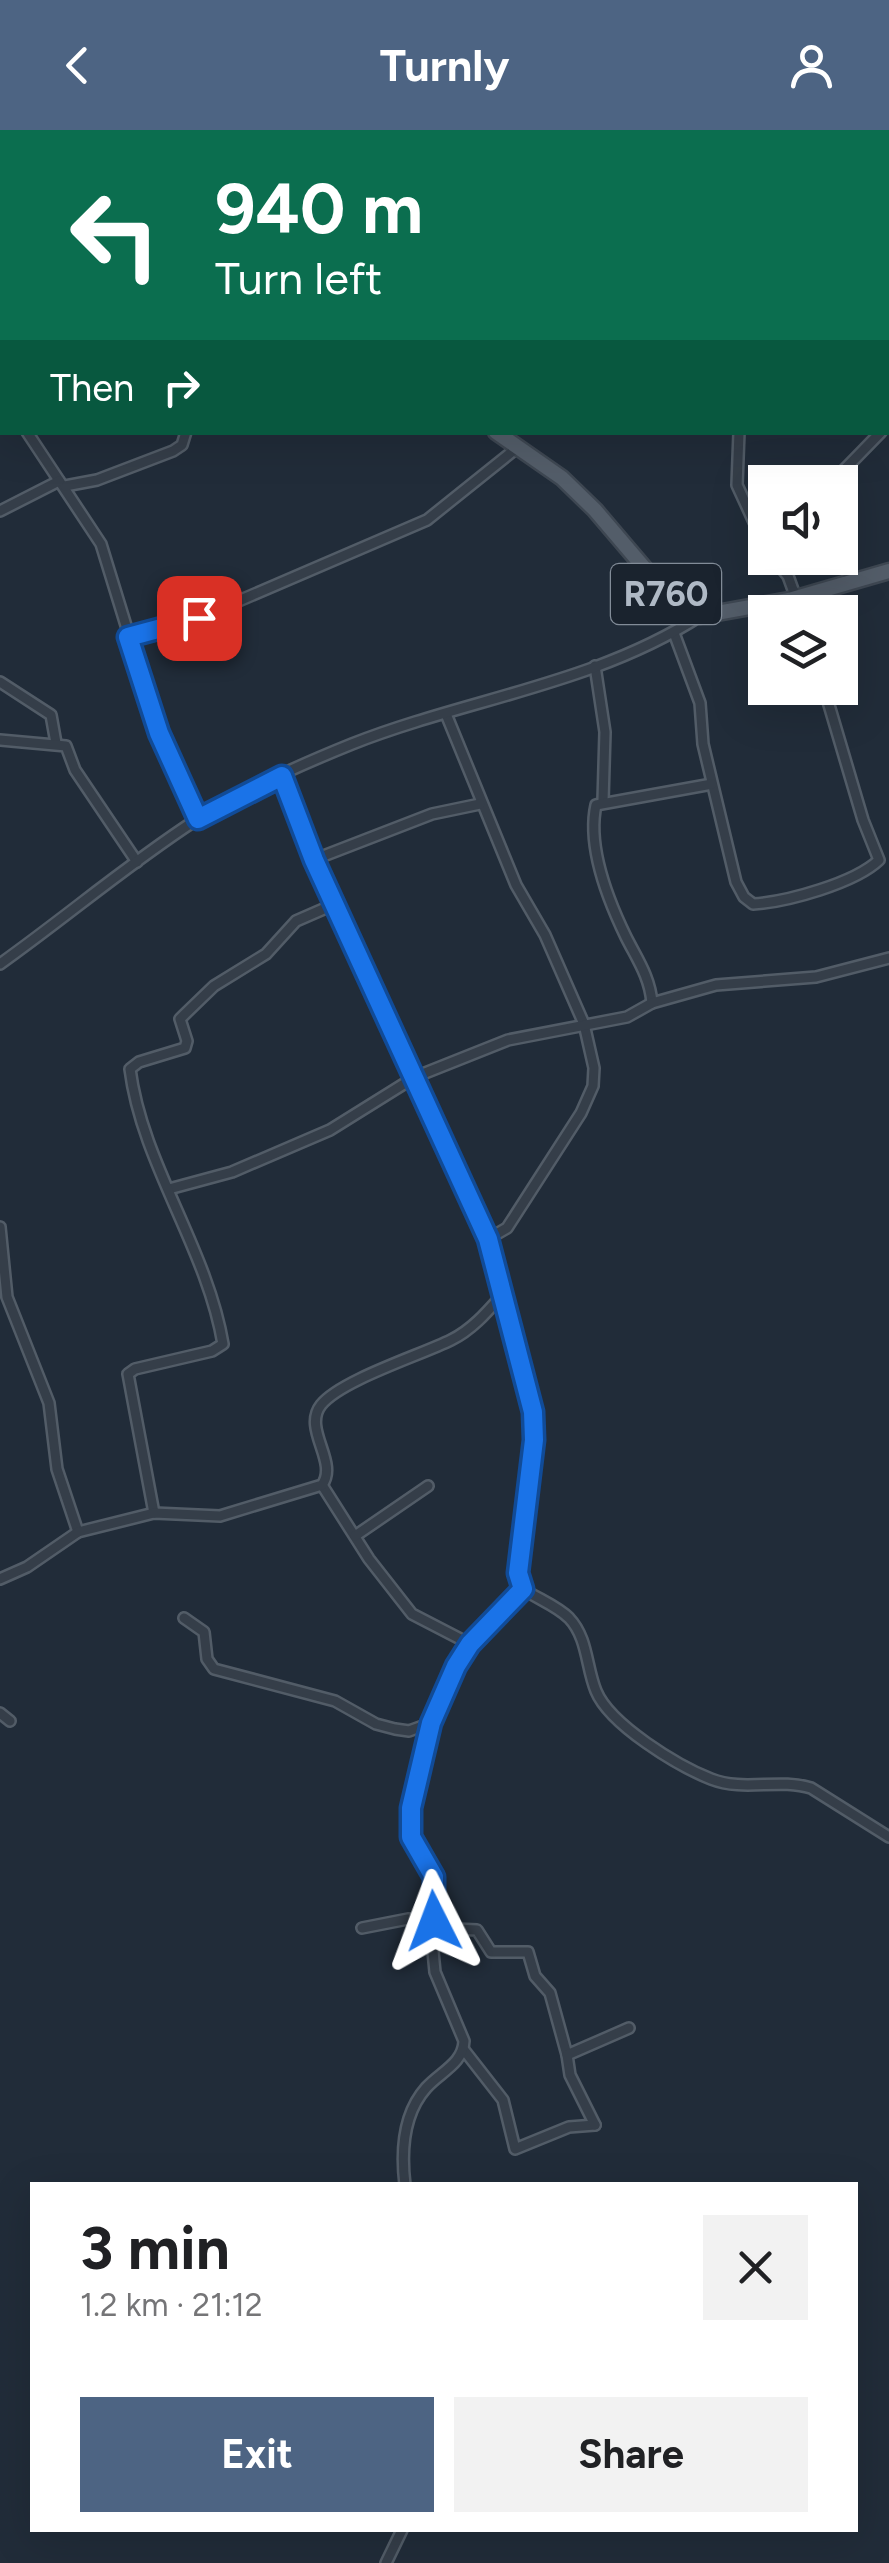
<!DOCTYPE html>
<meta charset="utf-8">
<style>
:root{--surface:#fff;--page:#f2f2f2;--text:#202124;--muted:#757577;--accent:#4d6483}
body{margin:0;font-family:Figtree,sans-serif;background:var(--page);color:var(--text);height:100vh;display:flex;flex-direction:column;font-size:38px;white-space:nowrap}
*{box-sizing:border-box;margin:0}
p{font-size:32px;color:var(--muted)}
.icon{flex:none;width:55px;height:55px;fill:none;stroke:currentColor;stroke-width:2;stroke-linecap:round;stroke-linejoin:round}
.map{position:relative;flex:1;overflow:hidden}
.details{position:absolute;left:30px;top:2052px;width:828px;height:350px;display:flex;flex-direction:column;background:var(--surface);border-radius:0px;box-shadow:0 10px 40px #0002}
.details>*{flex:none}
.top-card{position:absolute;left:0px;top:0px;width:890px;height:305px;box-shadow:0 10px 40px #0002;background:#0b6e4f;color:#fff;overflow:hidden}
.fabs{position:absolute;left:748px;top:335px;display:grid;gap:20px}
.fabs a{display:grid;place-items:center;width:110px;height:110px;border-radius:0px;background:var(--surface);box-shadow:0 10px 40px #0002;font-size:50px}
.pin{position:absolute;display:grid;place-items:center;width:85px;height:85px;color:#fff;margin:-42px;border-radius:20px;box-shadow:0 5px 15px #0006}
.me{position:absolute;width:110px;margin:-55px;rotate:357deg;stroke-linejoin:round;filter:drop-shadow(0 0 8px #0008)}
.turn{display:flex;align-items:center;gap:35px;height:210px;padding:0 50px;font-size:45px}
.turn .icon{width:130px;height:130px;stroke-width:2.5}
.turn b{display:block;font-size:70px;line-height:85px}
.then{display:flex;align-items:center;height:95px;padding:0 50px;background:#0003;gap:20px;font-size:38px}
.round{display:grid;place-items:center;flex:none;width:105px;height:105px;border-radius:0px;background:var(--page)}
.summary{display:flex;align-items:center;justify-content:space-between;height:170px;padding:0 50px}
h1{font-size:60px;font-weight:700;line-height:75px}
.button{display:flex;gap:20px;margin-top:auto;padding:20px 50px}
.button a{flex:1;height:115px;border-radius:0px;background:var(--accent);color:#fff;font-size:40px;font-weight:700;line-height:115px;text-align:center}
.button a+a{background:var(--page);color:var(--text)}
header{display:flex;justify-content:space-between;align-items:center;height:130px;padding:0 50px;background:var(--accent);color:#fff;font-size:45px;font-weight:700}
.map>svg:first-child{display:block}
</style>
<header><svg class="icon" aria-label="back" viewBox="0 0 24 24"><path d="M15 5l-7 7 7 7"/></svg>Turnly<svg class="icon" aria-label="person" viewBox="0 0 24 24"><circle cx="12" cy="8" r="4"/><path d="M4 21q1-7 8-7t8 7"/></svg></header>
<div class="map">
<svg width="889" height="2433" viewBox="0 0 889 2433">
<rect width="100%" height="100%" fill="#212c39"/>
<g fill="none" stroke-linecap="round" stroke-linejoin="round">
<g stroke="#525c67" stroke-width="14">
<g id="minor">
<path d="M437 0 440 2"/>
<path d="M658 0 659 2"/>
<path d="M50 2 52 0"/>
<path d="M756 2 757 0"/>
<path d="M0 246 2 252"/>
<path d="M888 297 889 295"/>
<path d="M27 302 101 414 159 603 198 689"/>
<path d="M739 302 737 355 765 416"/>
<path d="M839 352 844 340 881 302"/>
<path d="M65 356 97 350 173 321 182 315 186 302"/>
<path d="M840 374 849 453"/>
<path d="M0 381 59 351"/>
<path d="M773 428 788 446 796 468"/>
<path d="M674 503 700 573 703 614 736 752 744 767 753 774C787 772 855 753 879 730L863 690 824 558"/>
<path d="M128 507 199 488 427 390 518 317"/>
<path d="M595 536 605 602 603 671"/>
<path d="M0 552 51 585 56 613"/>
<path d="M446 584 516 755 545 805 584 894 594 938 593 956 581 983 507 1098 488 1109"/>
<path d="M0 610 66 616 75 640 137 732"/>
<path d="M282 646 313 730 488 1109 533 1282 534 1310 518 1443 523 1459C538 1469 557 1476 569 1488 588 1508 586 1537 596 1561 610 1595 678 1636 711 1649 744 1662 778 1648 811 1658L889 1707"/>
<path d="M313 730 432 684 480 674"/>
<path d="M0 834C66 787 128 734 196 690 243 660 300 635 352 614 466 569 595 554 700 486"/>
<path d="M652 873C650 847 637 829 626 807 608 770 587 716 596 675L712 654"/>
<path d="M169 1059 232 1042 330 1000 415 947 508 910 627 887 652 873 716 855 816 847 889 828"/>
<path d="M0 1097 7 1167 49 1273 57 1339 78 1402"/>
<path d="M322 1355 369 1429 412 1484 470 1514"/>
<path d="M154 1383 128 1244 135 1239 212 1221 223 1214C207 1118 142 1034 130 939L139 932 185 918 187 911 180 889 184 885 214 856 266 824 296 791 335 774"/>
<path d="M355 1406 428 1356"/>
<path d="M0 1449 27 1437 78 1402 154 1383 220 1386 322 1355C339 1332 302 1299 321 1275 341 1250 421 1225 451 1210 472 1200 488 1181 503 1164"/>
<path d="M184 1488 204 1502 207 1529 214 1539 335 1571 376 1594 395 1599 409 1601 431 1593"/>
<path d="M0 1583 10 1591"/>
<path d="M362 1798 408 1789 434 1791"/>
<path d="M433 1798 477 1800 491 1822H528L535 1846 550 1863 567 1925"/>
<path d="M464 1920 503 1970 515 2019 569 1997 595 1995"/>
<path d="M595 1995 570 1945 567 1925 629 1898"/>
<path d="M405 2055C401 2022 403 1984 426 1958 440 1942 463 1934 464 1911L435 1842 432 1811 435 1747 411 1707V1678L431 1593 455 1535 470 1514 523 1459"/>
<path d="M386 2433 402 2400"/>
</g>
</g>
<g stroke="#3e4752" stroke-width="19">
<g id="primary">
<path d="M33 0 37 2"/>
<path d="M496 302 562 348 595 380 674 473 700 486 789 470 889 441"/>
</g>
</g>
<use href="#minor" stroke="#353e49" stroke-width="9"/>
<use href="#primary" stroke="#535d69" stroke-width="14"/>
</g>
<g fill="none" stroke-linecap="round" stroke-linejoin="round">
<g stroke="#114b97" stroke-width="25">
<path id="route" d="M199 488 128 507 159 603 198 689 282 646 314 730 488 1109 533 1282 534 1310 518 1443 523 1459 470 1514 456 1536 431 1593 411 1678V1707L434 1747V1791"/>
</g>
<use href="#route" stroke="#1a73e8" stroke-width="18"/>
</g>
<g text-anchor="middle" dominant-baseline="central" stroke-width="10" stroke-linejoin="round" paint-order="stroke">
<rect fill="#1a232e" stroke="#828c98" stroke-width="2.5" x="611" y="434" width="110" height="60" rx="8"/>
<g font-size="35" font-weight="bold" fill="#afb9c5">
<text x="666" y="464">R760</text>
</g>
</g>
</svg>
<div class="fabs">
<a><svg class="icon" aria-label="sound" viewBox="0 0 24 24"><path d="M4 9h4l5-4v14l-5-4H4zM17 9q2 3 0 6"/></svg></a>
<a><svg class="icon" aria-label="layers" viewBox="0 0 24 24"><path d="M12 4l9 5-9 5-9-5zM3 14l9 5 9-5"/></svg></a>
</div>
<div class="pin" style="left:199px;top:488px;background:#d93025"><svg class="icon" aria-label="arrive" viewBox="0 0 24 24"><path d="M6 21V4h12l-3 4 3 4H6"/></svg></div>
<svg class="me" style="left:434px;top:1791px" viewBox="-20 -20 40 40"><path d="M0-17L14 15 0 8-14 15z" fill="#1a73e8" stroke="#fff" stroke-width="4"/></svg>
<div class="top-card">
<div class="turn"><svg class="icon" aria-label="left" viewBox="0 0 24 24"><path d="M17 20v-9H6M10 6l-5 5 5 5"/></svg><div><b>940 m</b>Turn left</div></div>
<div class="then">Then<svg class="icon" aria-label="right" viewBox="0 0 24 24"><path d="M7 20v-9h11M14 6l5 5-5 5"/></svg></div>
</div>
<section class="details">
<div class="summary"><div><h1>3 min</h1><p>1.2 km · 21:12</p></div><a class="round"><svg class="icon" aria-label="close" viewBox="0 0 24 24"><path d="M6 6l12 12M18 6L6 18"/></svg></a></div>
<div class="button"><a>Exit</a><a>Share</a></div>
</section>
</div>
